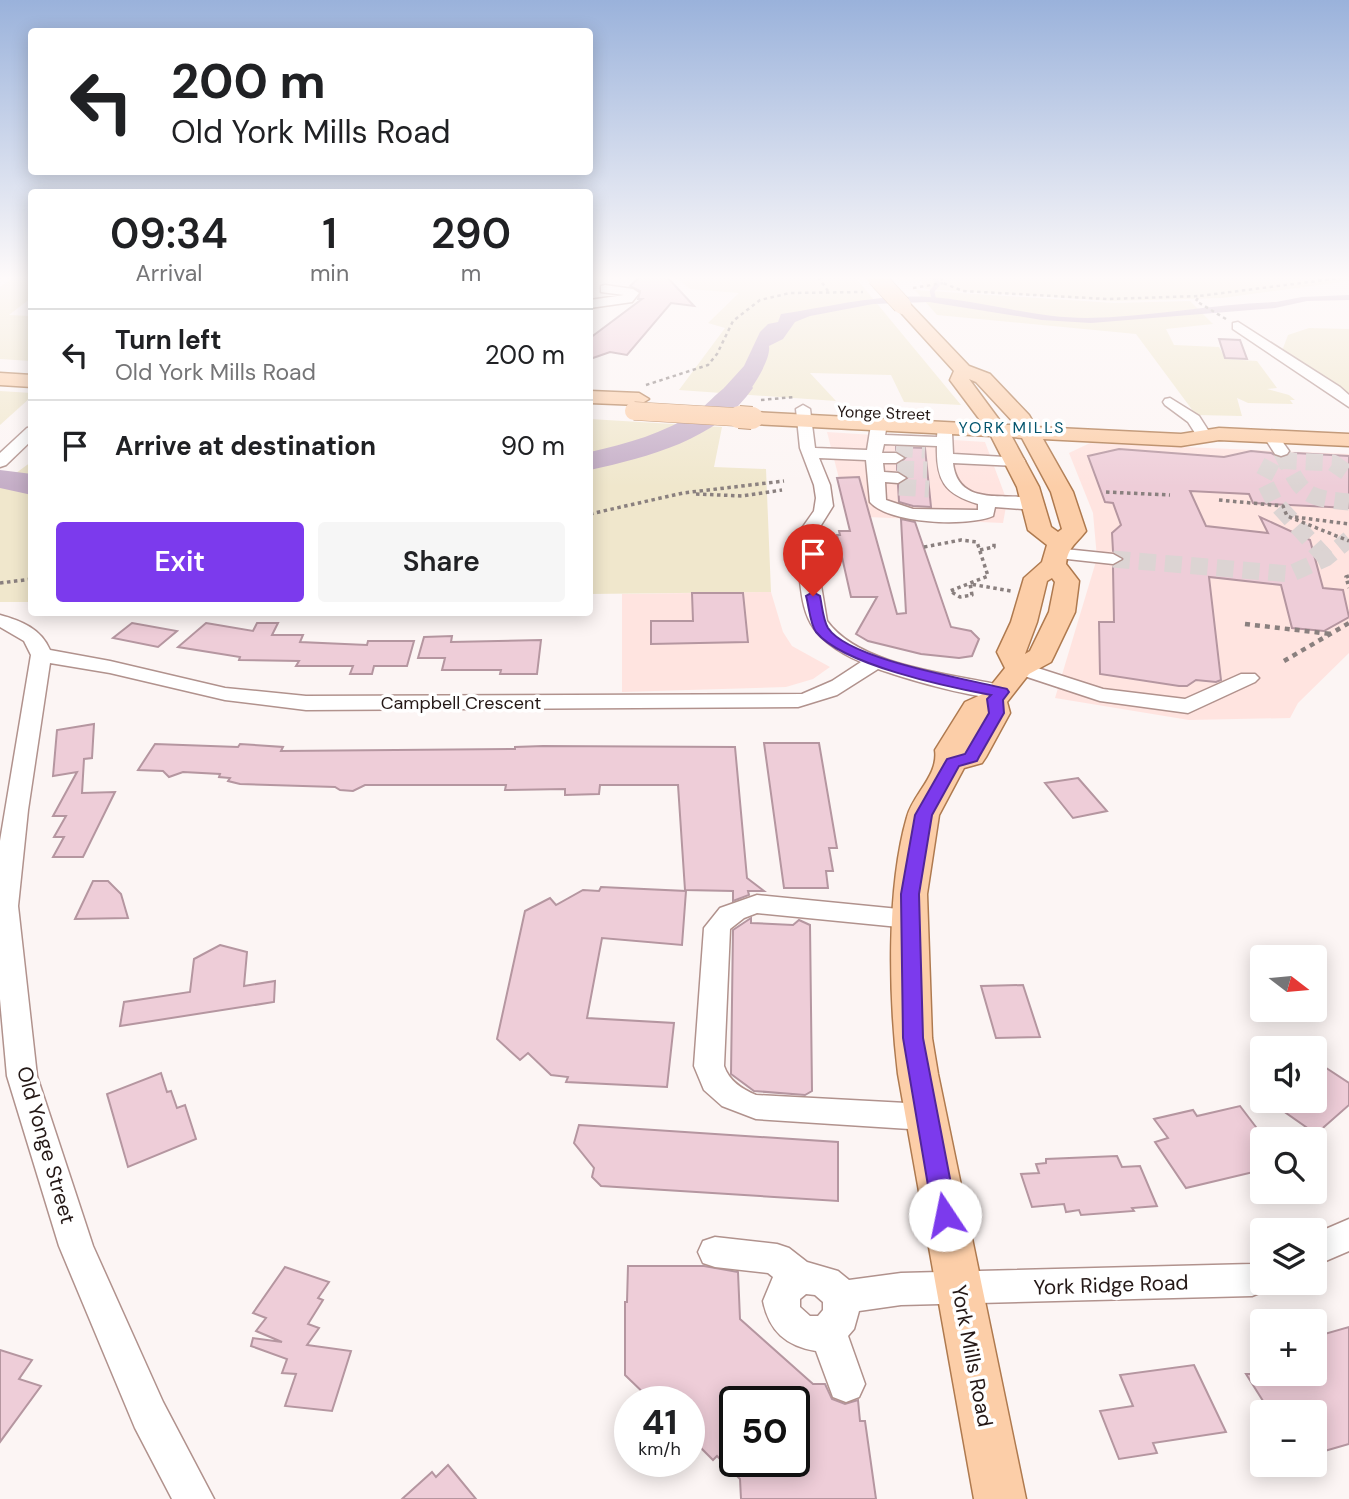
<!DOCTYPE html>
<meta charset="utf-8">
<style>
:root{--surface:#fff;--page:#f6f6f6;--text:#202124;--muted:#757577;--line:#e0e0e0;--accent:#7c3aed}
body{margin:0;font-family:"DM Sans",sans-serif;background:var(--page);color:var(--text);height:100vh;display:flex;flex-direction:column;font-size:26px;white-space:nowrap}
*{box-sizing:border-box;margin:0}
p{font-size:23px;color:var(--muted)}
.icon{flex:none;width:38px;height:38px;fill:none;stroke:currentColor;stroke-width:2;stroke-linecap:round;stroke-linejoin:round}
.map{position:relative;flex:1;overflow:hidden}
.drawer{position:absolute;left:28px;top:189px;width:565px;height:427px;display:flex;flex-direction:column;background:var(--surface);border-radius:7px;box-shadow:0 4px 18px #0003}
.drawer>*{flex:none}
.hud{position:absolute;left:28px;top:28px;width:565px;height:147px;border-radius:7px;box-shadow:0 4px 18px #0003;background:#fff;color:var(--text);overflow:hidden}
.needle{width:46px;rotate:106deg}
.fabs{position:absolute;left:1250px;top:945px;display:grid;gap:14px}
.fabs a{display:grid;place-items:center;width:77px;height:77px;border-radius:7px;background:var(--surface);box-shadow:0 4px 18px #0003;font-size:35px}
.speed{position:absolute;left:614px;top:1386px;display:flex;gap:14px;font-size:35px;font-weight:700;text-align:center}
.speed>*{display:grid;place-content:center;width:91px;height:91px;border-radius:50%;background:var(--surface);box-shadow:0 4px 18px #0003;line-height:1}
.speed small{font-size:18px;font-weight:400}
.speed .limit{border:4px solid #111;border-radius:10px;background:#fff;color:#111}
.pin{position:absolute;display:grid;place-items:center;width:60px;height:60px;color:#fff;margin:-72px -30px;border-radius:50% 50% 50% 0;rotate:-45deg;box-shadow:0 0 7px #0007}
.pin .icon{rotate:45deg}
.me{position:absolute;width:77px;margin:-38px;rotate:349deg;stroke-linejoin:round;filter:drop-shadow(0 0 5px #0008)}
.turn{display:flex;align-items:center;gap:24px;height:147px;padding:0 28px;font-size:32px}
.turn .icon{width:91px;height:91px;stroke-width:2.5}
.turn b{display:block;font-size:49px;line-height:60px}
.eta{display:flex;justify-content:space-evenly;align-items:center;height:119px;text-align:center}
.eta b{font-size:42px;font-weight:600;line-height:49px}
.button{display:flex;gap:14px;margin-top:auto;padding:14px 28px}
.button a{flex:1;height:80px;border-radius:7px;background:var(--accent);color:#fff;font-size:28px;font-weight:600;line-height:80px;text-align:center}
.button a+a{background:var(--page);color:var(--text)}
ul{padding:0;list-style:none}
li{display:flex;align-items:center;gap:21px;height:91px;padding:0 28px;border-top:2px solid var(--line)}
li div{flex:1}
li b{display:block;font-size:26px}
li em{font-style:normal}
.map>svg:first-child{display:block}
</style>
<div class="map">
<svg width="1349" height="1499" viewBox="0 0 1349 1499">
<rect width="100%" height="100%" fill="#fcf5f4"/>
<g fill="#ffe4e0">
<path d="M827 432 985 442 1007 501 1003 523 846 516 842 490Z"/>
<path d="M1090 443 1349 454V653L1298 703 1290 718 1189 720 1055 698 1097 558 1093 513 1069 453Z"/>
<path d="M771 592 783 632 792 646 830 667 813 679 786 687 622 692V594Z"/>
</g>
<g fill="#f0e7cc">
<path d="M14 277H31V298L9 315 31 316V361L0 359V287Z"/>
<path d="M675 277H855L961 405 904 402 891 375 810 373 836 401 679 390 725 328 708 323 739 293 690 289Z"/>
<path d="M918 277H1349V281L1222 298 1112 301 926 289Z"/>
<path d="M915 290 1114 303 1190 301 1213 324 1166 329 1174 345 1219 347 1226 359 1257 361 1277 388 1267 389 1289 395 1295 400H1290L1293 404 1248 403 1237 398 1242 416 1196 415 1136 334 937 315Z"/>
<path d="M1309 328 1349 329V393L1282 351 1288 335Z"/>
<path d="M0 391 32 393 31 397 0 425Z"/>
<path d="M590 419 722 427 714 467 766 469 771 592 590 594Z"/>
<path d="M31 462V602H0V485Z"/>
</g>
<path fill="#c5aec7" d="M1349 295V300L1307 301 1275 308 1091 323 1042 320 929 302 873 304 810 316 795 322 783 339 769 346C772 362 741 407 727 415 718 420 705 421 695 424L703 413 720 399 724 388 744 366 760 332 768 324 778 322 781 314C829 307 878 294 928 297 981 300 1033 318 1086 318 1150 317 1213 304 1276 302L1302 297Z"/>
<g fill="none" stroke-linecap="round" stroke-linejoin="round">
<path stroke="#c5aec7" stroke-width="4.5" d="M934 277 938 284 932 291 934 300"/>
<g fill="#c5aec7" fill-rule="evenodd">
<path d="M740 380 749 382 753 388C717 440 648 457 590 470V452C627 444 664 433 697 412 711 402 723 384 740 380Z"/>
<path d="M0 470 32 474V495L0 488Z"/>
</g>
</g>
<g fill="#eecdd8" stroke="#b596a0" stroke-width="2" fill-rule="evenodd">
<path d="M640 277H667L694 306 671 303 627 355 610 352 590 359V338L642 299H638L640 291 630 286Z"/>
<path d="M1219 339 1240 340 1247 359 1225 358Z"/>
<path d="M896 447 925 448 931 507 913 506 899 502 898 485 908 477 897 470V465L906 457 896 450Z"/>
<path d="M1119 449 1224 457 1251 451 1271 453 1280 458 1295 453 1349 456V508L1253 503 1249 494 1190 491 1206 526 1268 533 1260 517 1310 540 1323 588 1343 590 1349 617 1324 631 1292 628 1281 585 1209 577 1221 680 1216 682 1196 680 1187 686H1179L1100 674 1099 622H1114L1113 567 1124 558 1113 551 1112 533 1121 525 1113 503 1105 502 1088 456Z"/>
<path d="M859 477 897 614 906 613 901 519 915 522 951 627 971 631 979 639 972 656 959 658 921 654 868 641 856 634 877 597H851L837 535H840L839 531H850L837 478Z"/>
<path d="M692 593H743L748 642 651 644V621H693Z"/>
<path d="M132 623 177 631 158 647 113 638Z"/>
<path d="M206 623 253 631 257 623H278L272 635H303L300 642 367 645 368 641H414L407 666H374L372 674H350L353 666H296L299 661 239 660 240 657 178 647Z"/>
<path d="M452 636 451 642 541 640 537 674H500L501 670H442L445 658H418L424 637Z"/>
<path d="M94 724 92 758 84 759 82 793 115 792 83 857H53L64 837H54L66 816H53L77 772 53 776 57 730Z"/>
<path d="M764 743H819L837 848H829L833 871H826L828 888H784Z"/>
<path d="M155 744 238 747 240 744 283 747 281 751 515 749V747L543 746 735 747 747 878 764 891H748L749 895 733 901V891L685 890 678 785H600L599 794 565 795V789L505 790 506 785H365L353 791 340 790 335 787 240 784 228 781 230 778 219 777 220 774 183 772 169 777 163 771 138 770Z"/>
<path d="M1078 778 1107 811 1073 818 1045 783Z"/>
<path d="M93 881H108L121 894 128 918 75 919Z"/>
<path d="M601 887 686 891 682 945 602 938 587 1018 674 1023 667 1087 566 1082 568 1077 551 1075 528 1053 520 1060 497 1039 525 911 550 898 556 905 583 890 599 891Z"/>
<path d="M751 918V923L793 925 799 920 810 925 812 1091 805 1095 754 1091 731 1074 733 930Z"/>
<path d="M220 945 247 952 244 986 275 981 274 1002 120 1026 124 1002 190 992 194 959Z"/>
<path d="M1023 985 1040 1037 996 1038 981 986Z"/>
<path d="M1314 1060 1349 1083V1105L1316 1134 1269 1101H1314Z"/>
<path d="M161 1073 167 1092 171 1091 177 1108 185 1105 196 1139 128 1167 107 1094Z"/>
<path d="M1240 1106 1262 1135V1170L1186 1188 1155 1142 1168 1138 1154 1119 1193 1110 1197 1116Z"/>
<path d="M579 1125 838 1142V1201L601 1186 592 1177 594 1168 574 1143Z"/>
<path d="M1117 1156 1122 1167 1140 1166 1157 1206 1132 1208 1134 1211 1081 1215 1079 1210 1066 1212 1064 1204 1032 1207 1021 1174 1039 1173 1036 1164 1046 1163V1159Z"/>
<path d="M628 1266H704L738 1272 740 1319 813 1384H825L832 1399 845 1404 858 1400 860 1421H865L876 1499H741L740 1479 717 1456 713 1460 690 1437V1402H653L625 1375V1302H627ZM735 1402H794V1461H735Z"/>
<path d="M285 1267 329 1282 318 1298 323 1300 308 1324 319 1328 307 1345 351 1351 332 1411 285 1406 296 1374 282 1373 287 1359 251 1346 253 1338 282 1342 256 1331 266 1318 253 1313Z"/>
<path d="M1349 1327V1444L1321 1452 1314 1441V1412H1270L1246 1374H1314V1337Z"/>
<path d="M0 1350 32 1360 19 1379 41 1386 0 1442Z"/>
<path d="M1194 1365 1226 1432 1153 1443 1157 1453 1119 1459 1100 1411 1133 1406 1120 1375Z"/>
<path d="M448 1465 476 1499H402L432 1472 436 1477Z"/>
</g>
<g fill="none" stroke-linecap="round" stroke-linejoin="round">
<g stroke="#dcd4d3" stroke-width="17" stroke-dasharray="17 9" stroke-linecap="butt">
<path d="M896 448 925 450"/>
<path d="M1281 451C1302 492 1301 498 1349 502"/>
<path d="M897 469 927 470"/>
<path d="M899 487 929 489"/>
<path d="M1326 558 1274 501 1263 479 1273 460 1333 463 1349 474"/>
<path d="M1113 559 1290 574 1326 558 1349 539"/>
</g>
<g stroke="#b1928d" stroke-width="3">
<g id="minor">
<path d="M605 285 633 289 639 293 632 302 590 308V300L624 295 601 292V286Z"/>
<path d="M1238 322 1340 387 1349 395V407L1233 329V323Z"/>
<path d="M1170 398 1199 416 1208 430 1205 433H1195L1188 422 1165 405 1163 402 1165 399Z"/>
<path d="M803 405 810 409 815 448 867 450 871 425 879 420 887 425 885 435 937 437 938 425H948L952 433 953 454 1023 458 1025 461 1017 466 953 463C959 516 1025 484 1044 505L1035 510 995 507 993 516C968 527 889 524 870 502L866 460 819 458 830 485 833 506 813 538 827 621C861 668 956 674 1009 687L1012 692 1009 697C985 703 904 678 878 669L837 695 798 707 306 710 225 700 110 673 50 663 28 810 18 906 37 1076 93 1246 163 1402 214 1499H172L135 1428 59 1246 7 1076 0 999V841L31 655 24 641 0 627V615C22 621 41 629 50 650L110 661 225 688 306 696 802 694 832 681 861 662C793 632 805 603 795 538L814 511 816 498 814 485 800 448 796 409ZM884 444 937 446C936 480 944 494 978 504V510L913 509 886 500 885 482 898 483 906 478 898 473 884 472 883 463H896L904 458 896 453H882Z"/>
<path d="M32 427V440L6 465 0 467V453L27 428Z"/>
<path d="M1272 432 1277 434 1289 451 1287 454 1281 456 1275 454 1264 437Z"/>
<path d="M1055 548 1113 554 1122 559 1113 564 1049 557 1046 553Z"/>
<path d="M1019 662 1103 689 1185 699 1241 674H1255L1259 678 1255 682 1188 713 1100 701 1012 672 1009 668 1012 664Z"/>
<path d="M757 895 909 910 918 912 922 919 918 926 909 928 757 913 744 918 730 929 724 1066C729 1081 742 1089 756 1095L925 1104 936 1108 941 1117 936 1126 925 1130 756 1119 722 1106 704 1090 694 1066 704 928 720 908Z"/>
<path d="M1349 1219V1251L1314 1266V1234Z"/>
<path d="M715 1237 777 1244 789 1248 807 1262 838 1271 849 1280 901 1273 1252 1264 1262 1260V1283H1276L1274 1287 1252 1296 901 1305 859 1311 854 1329 848 1336 865 1384 859 1397 846 1402 833 1397 816 1351C786 1346 769 1331 763 1301L773 1277 768 1273 715 1267 703 1263 698 1252 703 1241ZM806 1294 815 1295 823 1302V1310L818 1316H810L800 1307V1299Z"/>
</g>
</g>
<g stroke="#af7a4f" stroke-width="3">
<g id="major">
<path d="M902 300 908 302 969 366 990 374 1029 415 1036 427 1181 434 1219 428 1349 434V446L1219 440 1181 446 1043 439 1073 492 1086 531C1076 544 1068 547 1066 564L1079 581 1075 612 1054 656 1051 662 1029 674 1007 702 1010 713 986 757 982 763 964 768 939 815 927 894 932 1038 938 1074 1026 1499H974L898 1074C889 999 886 890 907 817 913 794 939 775 935 750L965 702 985 693 1005 668 997 652 1011 622 1024 578 1042 562 1047 545 1028 530 1017 487 991 436 752 424 742 418 752 412 983 424 950 380 954 371 894 305ZM969 379 976 382 1016 425H1003ZM1012 437 1022 438 1051 492 1062 529 1058 532 1051 527 1039 487ZM1052 578 1055 582 1049 612 1030 651 1025 654 1037 622 1047 581Z"/>
<path d="M0 373 32 375V387L0 385Z"/>
<path d="M590 391 639 393 649 399 639 405 590 403Z"/>
</g>
</g>
<g stroke="#8a807f" stroke-width="2.5" stroke-dasharray="3.5 3.5" stroke-linecap="butt">
<path d="M818 277 828 291"/>
<path d="M941 277 943 283 963 291 1107 299 1199 296"/>
<path d="M913 288 943 283"/>
<path d="M1226 319 1196 301 1199 296 1348 277"/>
<path d="M646 385 708 365 717 354 733 321 760 300 790 293 863 292"/>
<path d="M761 400 794 397"/>
</g>
<g stroke="#8a807f" stroke-width="3.5" stroke-dasharray="3.5 3.5" stroke-linecap="butt">
<path d="M1106 492 1170 495"/>
<path d="M696 494 742 496 782 490"/>
<path d="M1219 500 1283 506 1287 516 1349 541"/>
<path d="M590 514 683 493 784 481"/>
<path d="M1295 517 1349 524"/>
<path d="M924 547 961 540 977 542 988 576 950 591 960 597 972 595 970 584 1011 591"/>
<path d="M980 550 994 547V542"/>
<path d="M1349 576 1346 577 1349 588"/>
<path d="M0 583 32 579"/>
</g>
<g stroke="#8a807f" stroke-width="4.5" stroke-dasharray="5 5" stroke-linecap="butt">
<path d="M1245 624 1331 634"/>
<path d="M1284 661 1349 623"/>
</g>
<use href="#minor" fill="#fff" fill-rule="evenodd"/>
<use href="#major" fill="#fccea8" fill-rule="evenodd"/>
<g stroke="#af7a4f" stroke-width="19" stroke-linecap="butt">
<g id="major-bridge-far1">
<path d="M876 277 902 305"/>
<path d="M634 411 752 418"/>
</g>
</g>
<g stroke="#af7a4f" stroke-width="24" stroke-linecap="butt">
<path id="major-bridge" d="M739 417 752 418"/>
</g>
<use href="#major-bridge-far1" stroke="#fccea8" stroke-width="18"/>
<use href="#major-bridge" stroke="#fccea8" stroke-width="22"/>
</g>
<linearGradient id="sky" x2="0" y2="1"><stop stop-color="#9ab2db"/><stop offset="0.57" stop-color="#fefafa"/><stop offset="1" stop-color="#fefafa" stop-opacity="0"/></linearGradient>
<rect width="1349" height="487" fill="url(#sky)"/>
<path fill="#7c3aed" stroke="#51269a" stroke-width="2" d="M813 592 820 596C822 605 823 620 828 628 849 660 968 679 1007 689L1009 692 1003 700 1004 713 979 757 977 761 959 766 932 815 919 894 923 1038 957 1215 953 1222 945 1225 937 1222 933 1215 903 1038 901 894 915 815 947 759 965 754 989 713 987 699 991 695C948 687 843 665 816 632 810 624 809 606 806 596Z"/>
<g text-anchor="middle" dominant-baseline="central" stroke-width="7" stroke-linejoin="round" paint-order="stroke">
<g font-size="16" fill="#241816" stroke="#fff">
<text transform="translate(884 413) rotate(2)">Yonge Street</text>
</g>
<g font-size="16" letter-spacing="2" fill="#03556e" stroke="#fff">
<text x="1012" y="427">YORK MILLS</text>
</g>
<g font-size="18" fill="#241816" stroke="#fff">
<text x="461" y="703">Campbell Crescent</text>
</g>
<g font-size="21" fill="#241816" stroke="#fff">
<text transform="translate(46 1145) rotate(74)">Old Yonge Street</text>
<text transform="translate(1111 1285) rotate(-2)">York Ridge Road</text>
<text transform="translate(972 1356) rotate(79)">York Mills Road</text>
</g>
</g>
</svg>
<div class="fabs">
<a><svg class="needle" viewBox="-14 -14 28 28"><path d="M0-13l5 13h-10z" fill="#e53935"/><path d="M0 13l5-13h-10z" fill="#757577"/></svg></a>
<a><svg class="icon" aria-label="sound" viewBox="0 0 24 24"><path d="M4 9h4l5-4v14l-5-4H4zM17 9q2 3 0 6"/></svg></a>
<a><svg class="icon" aria-label="search" viewBox="0 0 24 24"><circle cx="10" cy="10" r="6"/><path d="M15 15l6 6"/></svg></a>
<a><svg class="icon" aria-label="layers" viewBox="0 0 24 24"><path d="M12 4l9 5-9 5-9-5zM3 14l9 5 9-5"/></svg></a>
<a>+</a>
<a>−</a>
</div>
<div class="speed"><div>41<small>km/h</small></div><div class="limit">50</div></div>
<div class="pin" style="left:813px;top:596px;background:#d93025"><svg class="icon" aria-label="arrive" viewBox="0 0 24 24"><path d="M6 21V4h12l-3 4 3 4H6"/></svg></div>
<svg class="me" style="left:945px;top:1215px" viewBox="-20 -20 40 40"><circle r="19" fill="#fff"/><path d="M0-13L10 11 0 6-10 11z" fill="#7c3aed"/></svg>
<div class="hud">
<div class="turn"><svg class="icon" aria-label="left" viewBox="0 0 24 24"><path d="M17 20v-9H6M10 6l-5 5 5 5"/></svg><div><b>200 m</b>Old York Mills Road</div></div>
</div>
<section class="drawer">
<div class="eta">
<div><b>09:34</b><p>Arrival</p></div>
<div><b>1</b><p>min</p></div>
<div><b>290</b><p>m</p></div>
</div>
<ul>
<li><svg class="icon" aria-label="left" viewBox="0 0 24 24"><path d="M17 20v-9H6M10 6l-5 5 5 5"/></svg><div><b>Turn left</b><p>Old York Mills Road</p></div><em>200 m</em></li>
<li><svg class="icon" aria-label="arrive" viewBox="0 0 24 24"><path d="M6 21V4h12l-3 4 3 4H6"/></svg><div><b>Arrive at destination</b></div><em>90 m</em></li>
</ul>
<div class="button"><a>Exit</a><a>Share</a></div>
</section>
</div>
